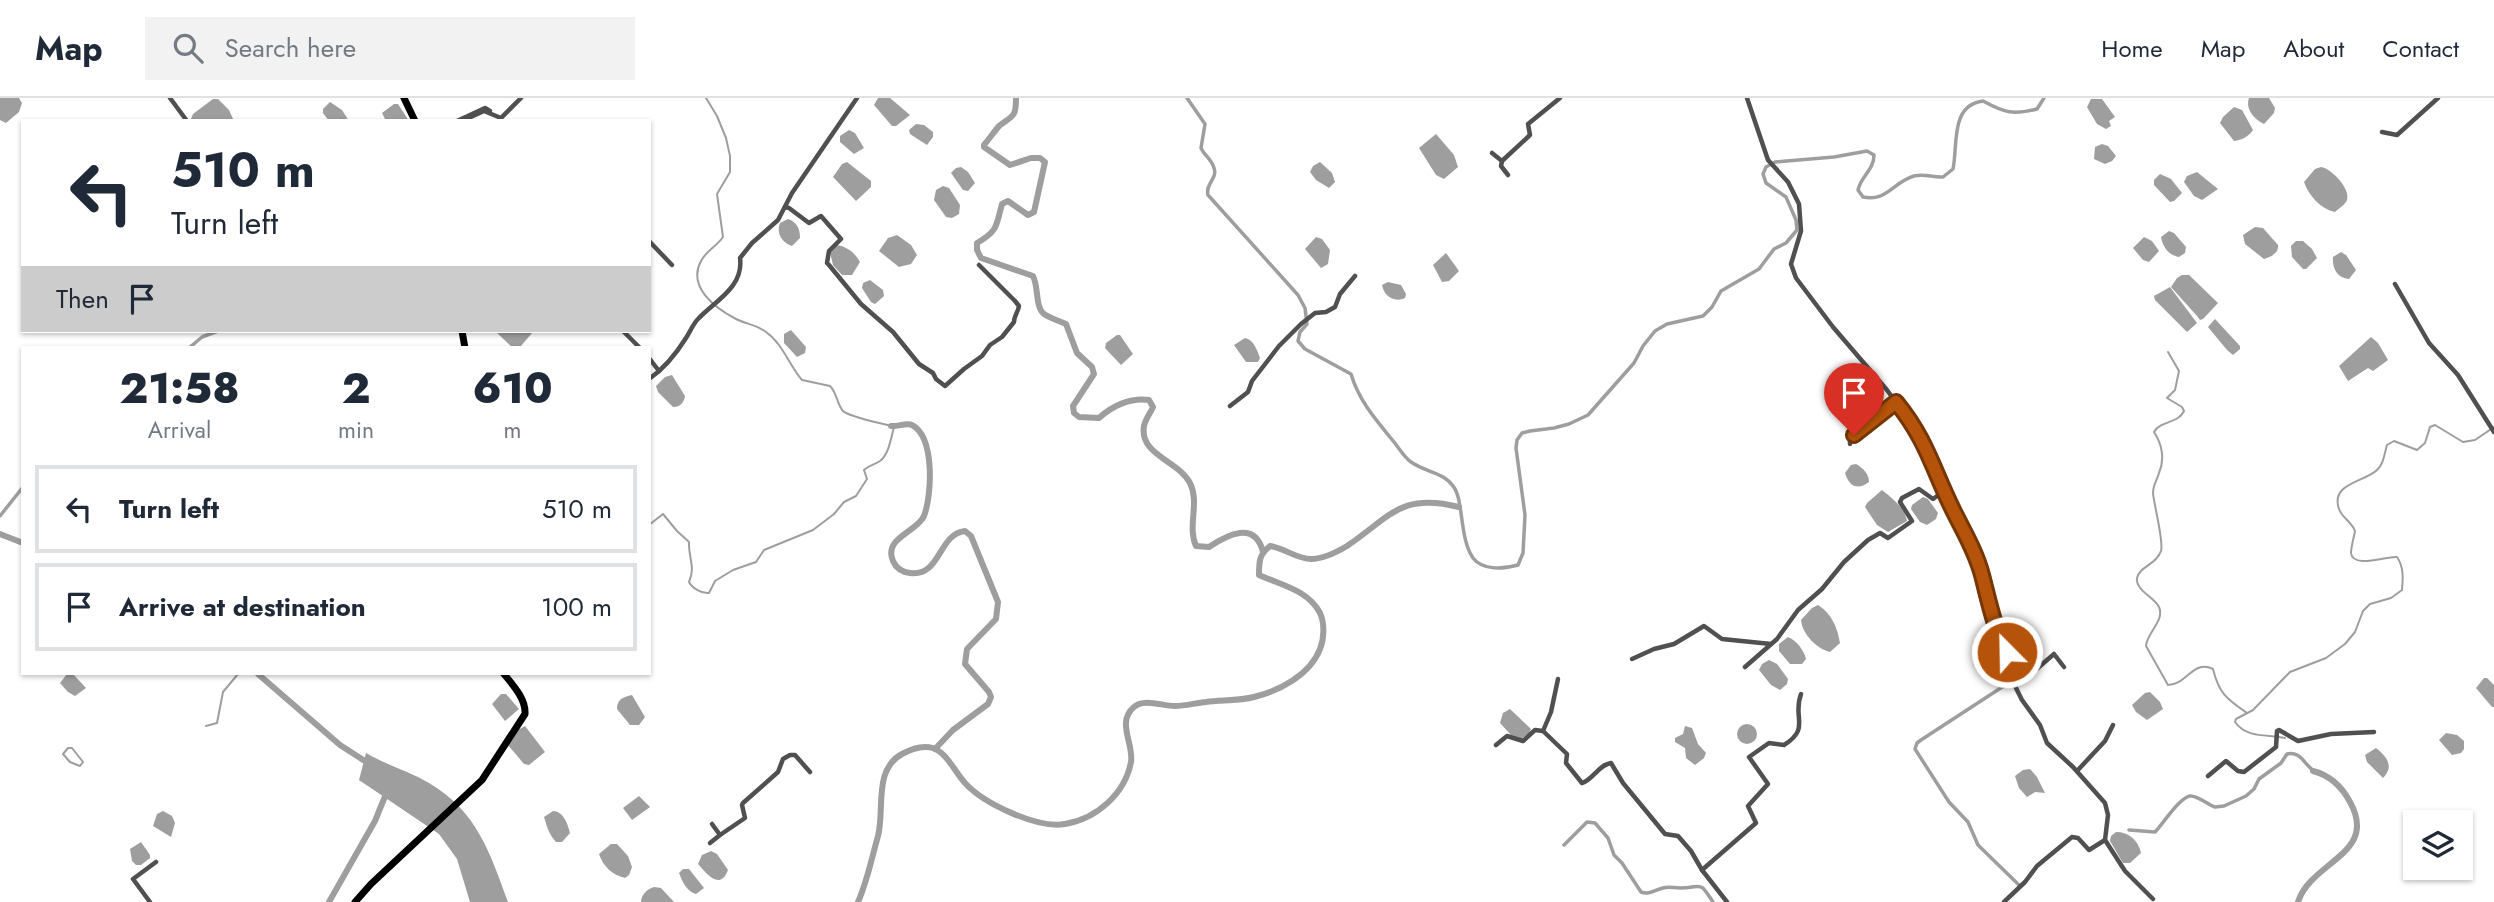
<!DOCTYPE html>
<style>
:root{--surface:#fff;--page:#f2f2f3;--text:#1f2937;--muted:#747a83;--line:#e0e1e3}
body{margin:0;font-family:Jost,sans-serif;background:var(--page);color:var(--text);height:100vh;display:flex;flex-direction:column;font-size:26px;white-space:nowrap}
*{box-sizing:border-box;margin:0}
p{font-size:23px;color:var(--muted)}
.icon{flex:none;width:38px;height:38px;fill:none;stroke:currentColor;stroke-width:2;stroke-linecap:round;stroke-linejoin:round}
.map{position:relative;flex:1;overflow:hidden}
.drawer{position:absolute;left:21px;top:248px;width:630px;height:329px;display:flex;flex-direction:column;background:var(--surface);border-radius:0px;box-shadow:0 2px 5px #0004}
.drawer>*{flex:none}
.banner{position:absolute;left:21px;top:21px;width:630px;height:214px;border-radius:0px;box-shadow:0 2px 5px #0004;background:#fff;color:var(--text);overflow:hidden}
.tools{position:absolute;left:2403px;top:712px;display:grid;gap:14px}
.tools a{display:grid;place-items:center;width:70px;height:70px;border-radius:0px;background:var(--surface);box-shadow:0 2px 5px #0004;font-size:35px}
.pin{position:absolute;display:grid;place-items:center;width:60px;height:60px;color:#fff;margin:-72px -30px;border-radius:50% 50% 50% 0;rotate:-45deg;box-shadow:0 0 7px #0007}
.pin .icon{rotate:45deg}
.me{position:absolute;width:77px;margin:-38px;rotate:337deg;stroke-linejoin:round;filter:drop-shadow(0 0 5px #0008)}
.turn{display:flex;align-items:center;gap:24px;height:147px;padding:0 35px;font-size:32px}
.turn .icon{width:91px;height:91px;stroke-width:2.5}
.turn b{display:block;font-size:49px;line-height:60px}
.then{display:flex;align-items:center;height:66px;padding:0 35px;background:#0003;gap:14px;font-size:26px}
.eta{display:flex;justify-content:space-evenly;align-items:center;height:119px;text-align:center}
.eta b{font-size:42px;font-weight:800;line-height:49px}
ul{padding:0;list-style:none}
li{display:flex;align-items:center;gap:21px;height:88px;margin:0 14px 10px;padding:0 21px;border:4px solid var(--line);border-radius:0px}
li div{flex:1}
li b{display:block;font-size:26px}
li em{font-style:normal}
header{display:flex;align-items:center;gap:42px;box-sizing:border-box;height:98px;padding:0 35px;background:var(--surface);border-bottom:2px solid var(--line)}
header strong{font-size:33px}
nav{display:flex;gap:38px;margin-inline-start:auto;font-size:24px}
.search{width:490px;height:63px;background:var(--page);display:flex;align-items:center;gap:18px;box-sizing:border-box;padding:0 24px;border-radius:0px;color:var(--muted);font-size:26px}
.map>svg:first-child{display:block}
</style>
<header>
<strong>Map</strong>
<div class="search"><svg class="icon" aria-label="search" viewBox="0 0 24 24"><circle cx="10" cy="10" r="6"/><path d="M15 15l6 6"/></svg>Search here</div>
<nav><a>Home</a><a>Map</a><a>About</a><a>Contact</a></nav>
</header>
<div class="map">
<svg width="2494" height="804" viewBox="0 0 2494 804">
<rect width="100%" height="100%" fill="#fff"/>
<g fill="#9e9e9e">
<path d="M0 0H19L22 5 19 14 6 25 0 22Z"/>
<path d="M878 0H890L910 17 896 28H892L874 7Z"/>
<path d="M2249 0H2269L2275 10 2274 15 2264 26C2254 21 2245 11 2249 0Z"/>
<path d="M213 1H218L229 12 234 23H190L193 16Z"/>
<path d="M2091 1H2102L2115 19 2109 23 2111 28 2106 31 2097 26 2087 9Z"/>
<path d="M330 4 342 12 349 23H329L323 15V11Z"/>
<path d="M394 6H398L409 23H386L382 15Z"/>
<path d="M2234 9 2242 12 2253 32C2248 39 2242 42 2234 43L2220 25 2223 19Z"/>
<path d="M916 26 924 27 933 34V39L927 47 910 36 909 32Z"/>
<path d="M849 32 855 35 864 50 854 56 840 44V38Z"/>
<path d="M1436 36 1454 57 1458 69 1444 81 1436 77 1419 50Z"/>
<path d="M2102 46 2108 48 2116 58 2112 63 2105 66 2094 61 2095 49Z"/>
<path d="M847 64 871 83V89L856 103 833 79 842 66Z"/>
<path d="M1320 64 1332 75 1335 84 1329 90 1316 82 1310 74 1313 68Z"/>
<path d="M961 69 968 74 975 85 968 93 963 92 951 75 956 70Z"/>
<path d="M2321 69C2331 70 2351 91 2347 102 2345 107 2338 111 2335 114 2321 111 2309 98 2304 84L2315 71Z"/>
<path d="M2197 74 2218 91 2202 102 2194 98 2184 84 2187 78Z"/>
<path d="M2160 76 2171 81 2182 95 2174 103 2170 104 2154 87V82Z"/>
<path d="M943 88 949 90 960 107 959 116 952 120 946 119 934 102 936 92Z"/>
<path d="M788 121C797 124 800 131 800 140L792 148C782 145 776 135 780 125Z"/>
<path d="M2255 129 2263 130 2278 147C2279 155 2271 159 2264 161L2245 146 2243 137Z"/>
<path d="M2169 133 2174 135 2186 149 2185 155 2179 159C2168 157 2163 149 2161 139Z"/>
<path d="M897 137 911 147 917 157 911 166 899 169 879 153 888 140Z"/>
<path d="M1316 139 1322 141 1330 152 1328 166 1321 170 1305 151Z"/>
<path d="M2144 139 2152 143 2159 153 2149 164 2143 162 2133 150Z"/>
<path d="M2296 143H2303L2312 151 2317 160 2306 171H2303L2292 159 2291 148Z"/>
<path d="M837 147C848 149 855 155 860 164L852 177H842L833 167 830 154Z"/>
<path d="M2341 154 2346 157 2356 172 2349 181C2337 180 2332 170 2333 159Z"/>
<path d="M1446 155 1459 173 1449 183 1442 184 1433 167Z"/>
<path d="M2182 177H2189L2218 205 2203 221 2200 222 2197 218 2171 189 2177 180Z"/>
<path d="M870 182 883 192 884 198 875 206 871 204 862 190 863 185Z"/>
<path d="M1388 184 1401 187 1406 196 1405 200C1394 205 1384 198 1382 187Z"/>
<path d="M2170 189 2197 225 2187 234 2155 202 2154 198Z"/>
<path d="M2215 221 2240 248V251L2233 257 2227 252 2208 229Z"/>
<path d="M791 232 806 249 805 255 797 259 784 245V236Z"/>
<path d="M495 233H533V234L520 249 513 250Z"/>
<path d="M1117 237H1120L1133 256 1121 267 1105 250 1106 245Z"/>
<path d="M2371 239 2378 245 2388 262 2373 273 2368 270 2348 283 2339 268Z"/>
<path d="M1245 240C1254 242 1257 252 1260 260L1258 264H1246L1234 247Z"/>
<path d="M672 277 685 298C684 304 681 309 673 309L658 294 656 288 665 279Z"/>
<path d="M1856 366C1863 370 1869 376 1869 384 1857 393 1849 388 1845 375L1851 367Z"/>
<path d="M1882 392C1892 400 1905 410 1907 423L1888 434 1877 427 1865 409 1867 405Z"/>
<path d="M1923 399 1928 401 1938 415 1936 421 1927 427 1920 424 1911 411 1912 407Z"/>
<path d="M1818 507C1832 516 1837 529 1840 545L1830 554C1817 551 1802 536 1801 522L1812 510Z"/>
<path d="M1788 539C1796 542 1804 552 1806 561L1802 566H1790L1779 553V546Z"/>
<path d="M1769 562 1777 566 1788 581 1787 586 1780 592 1771 587 1759 572 1762 566Z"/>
<path d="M67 576H73L86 590 75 598 68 594 60 585Z"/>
<path d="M2484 580H2487L2494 587V609H2492L2476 590Z"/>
<path d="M2150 594 2160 604 2163 611 2147 622 2136 614 2132 607 2145 595Z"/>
<path d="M501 596H506L519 611 505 623 492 606Z"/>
<path d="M632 597 645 619 639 627H630L617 611C617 601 623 599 632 597Z"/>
<path d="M1510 611 1531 631 1529 635 1521 641 1511 637 1500 625 1503 615Z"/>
<circle cx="1747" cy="636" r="10"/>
<path d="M525 628 545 654 529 667 524 666 508 647 518 632Z"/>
<path d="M1685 628 1692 630 1698 646 1706 655 1704 660 1695 667 1686 660 1685 650 1675 644V640L1683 636Z"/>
<path d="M2446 635 2457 637 2464 643V651L2461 655 2452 657 2439 642Z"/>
<path d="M2376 650C2386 658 2395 668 2383 680L2367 664 2365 657Z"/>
<path d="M366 655C386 667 409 673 429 685 477 713 490 755 508 804H470L457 761 439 736 359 682Z"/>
<path d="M2030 671 2037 679 2045 695 2035 694 2027 699 2019 690 2015 678 2023 672Z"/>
<path d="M639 698 650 709 632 722 623 710Z"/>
<path d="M163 713 172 718 175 725 171 739 153 728 157 716Z"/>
<path d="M553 713C563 713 568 726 570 735L562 744H556C549 736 547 729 544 719Z"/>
<path d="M2116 734C2129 734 2138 742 2141 755L2130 765H2123L2110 743 2111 738Z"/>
<path d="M141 744 150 757V760L141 767H136L132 763 130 751Z"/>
<path d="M611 746H617L628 758 632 769 629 777 625 780C612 777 603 768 599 756Z"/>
<path d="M711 753 717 756 728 772C720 793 707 776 698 766L702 757Z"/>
<path d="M683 771H689L704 790 696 796C687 794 682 783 679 775Z"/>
<path d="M654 789 661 790 674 804H641C641 797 647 791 654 789Z"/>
</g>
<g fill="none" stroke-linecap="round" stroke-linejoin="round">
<g stroke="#9e9e9e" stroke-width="2">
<path d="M706 0 717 18 726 40 730 58V74L717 96 723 139C717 148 706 153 701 163 687 189 715 210 736 221 746 226 757 227 766 234 783 246 789 267 802 282L830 288C837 295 837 306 843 313 849 319 881 325 891 328"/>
<path d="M2168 254 2179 273 2175 292 2167 300 2182 309 2184 313C2178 326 2161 322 2154 334 2162 346 2165 361 2159 375 2157 382 2153 387 2153 395 2154 407 2164 444 2161 453 2156 467 2140 468 2137 480 2135 492 2154 499 2159 509 2165 523 2147 534 2146 548L2168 587C2187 587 2193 561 2213 571 2219 596 2227 601 2247 615"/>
<path d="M649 427 663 416 677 433 689 444C688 459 696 469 689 484 692 490 702 496 709 495L715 483 733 472 756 464 764 452 813 432 834 416 844 404 856 398 867 381 864 372C869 367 874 367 880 363 889 356 891 340 894 329"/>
<path d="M206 628 217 625 223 594 238 576"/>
<path d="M2285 640C2268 636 2247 641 2235 624L2236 621 2253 612 2290 574 2326 560 2345 546 2355 534 2363 513 2370 506 2391 500 2402 492C2403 481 2404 469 2397 459 2386 458 2353 471 2351 455 2351 449 2354 439 2355 433 2352 424 2342 420 2339 411 2330 385 2365 384 2377 372 2384 365 2384 357 2387 347L2394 343 2417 352 2425 345 2430 329 2435 327 2463 344 2475 342 2494 329"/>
<path d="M68 650H72L83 664 80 668 70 664 63 656Z"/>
</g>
<g stroke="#9e9e9e" stroke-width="3.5">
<path d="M1187 0 1205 26 1201 50C1204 57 1212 62 1214 70 1218 80 1205 86 1208 97L1298 197 1305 210 1307 226 1300 234 1298 243 1305 251 1351 276C1359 303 1376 322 1394 344 1399 350 1404 359 1411 364 1425 374 1443 374 1453 388 1464 401 1459 440 1473 460 1483 473 1504 471 1518 467L1523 455 1525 417 1516 350 1517 342 1522 335 1530 333 1554 330 1569 326 1588 317 1634 265 1643 248 1655 233 1667 226 1703 218 1712 209 1721 193 1759 171 1774 151 1786 145 1797 132 1796 122 1786 99 1766 85 1763 76 1766 69 1775 64 1834 59 1867 53 1874 57C1874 72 1861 78 1858 92L1863 99C1887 104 1893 84 1914 78 1925 75 1933 80 1943 79L1953 71C1958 47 1950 7 1983 3 2005 15 2013 17 2037 11L2044 0"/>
<path d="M189 250 202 239 218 233"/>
<path d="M0 418 23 389"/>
<path d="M2013 582 1921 642 1917 645 1915 651 1949 704 1968 724 1978 747 2020 788"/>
<path d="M2129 732 2155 734C2163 726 2179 700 2190 698 2197 697 2208 707 2215 709L2224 708 2246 698 2254 691 2259 681 2281 665 2287 656C2301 652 2305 669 2317 675"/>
<path d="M1564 747 1587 724 1595 725 1608 740 1614 757 1622 765 1641 794C1650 797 1654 792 1663 790 1669 788 1674 790 1680 790 1703 790 1698 781 1713 804"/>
</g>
<g stroke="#9e9e9e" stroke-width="6">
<path d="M1016 0C1016 20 1013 17 999 28 994 34 989 41 984 47V49L1010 67 1031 60H1040L1045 64 1034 114 1028 117 1008 103 1002 106C996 128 998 133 977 145V152L981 160 1033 178C1039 190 1035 209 1044 216 1050 220 1059 223 1066 226L1077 255 1092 269 1094 276 1073 308 1074 315 1079 319 1099 320C1112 308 1131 299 1149 302L1153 309C1151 314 1145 322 1144 328 1139 357 1179 363 1190 385 1200 405 1187 428 1196 448L1209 449C1227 437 1255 422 1263 454"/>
<path d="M891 328C898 329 906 324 912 327 935 339 932 397 924 418 917 434 883 440 893 463 896 470 902 474 910 475 941 479 938 436 965 433L971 438 998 504 996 521 967 551 965 566 989 594 991 599 988 606 953 632 935 651"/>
<path d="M0 436 23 445"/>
<path d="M258 576 340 647 368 665"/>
<path d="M329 804 375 723 388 691"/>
<path d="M858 804C867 784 872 759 878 738 885 711 873 672 902 656 911 651 923 647 933 650 947 655 955 674 965 685 983 705 1037 731 1065 726 1096 721 1125 696 1131 664 1134 646 1116 624 1134 609 1144 600 1162 608 1175 608 1186 608 1195 605 1206 604 1221 602 1239 603 1254 599 1279 593 1310 577 1320 551 1324 541 1325 526 1320 515 1308 492 1281 487 1259 477 1259 463 1259 457 1270 448 1284 450 1297 461 1311 461 1323 461 1337 454 1347 448 1390 419 1401 394 1459 409"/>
<path d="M2298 804C2311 763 2379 756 2350 704 2342 689 2329 677 2313 673"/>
</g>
<g stroke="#505050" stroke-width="4.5">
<path d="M170 0 187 23"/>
<path d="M1747 0 1768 62 1788 84 1799 106 1801 133 1791 166 1796 180 1833 229 1887 292 1923 342 1954 415 1970 444 1982 476 1994 527 2009 561 2016 590 2022 602 2040 627 2047 645 2073 669 2105 705 2108 717 2105 742 2125 773 2153 801"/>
<path d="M457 23 485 10 490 13"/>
<path d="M462 23 484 13 501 20 521 0"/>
<path d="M2382 34 2397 37 2438 0"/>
<path d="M1492 55 1502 63"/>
<path d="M1508 77 1501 68 1502 63 1530 37 1528 26 1560 0"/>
<path d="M785 109 789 110 809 125 821 118 841 141 829 153 827 165 829 167 861 206 893 234 919 266 933 275 936 281 945 288 964 271 982 258 990 247 1002 239 1014 224C1014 218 1018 214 1019 208L1015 203 979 167"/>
<path d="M649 143 672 167"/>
<path d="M2395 186 2429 245 2458 277 2494 334"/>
<path d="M623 233 640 250"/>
<path d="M649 260 659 273"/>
<path d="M649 281C665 270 676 256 686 240 690 234 693 226 698 221 715 203 744 189 740 160L752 145 778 122 792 95 857 0"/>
<path d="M1230 308 1248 294 1252 283 1279 248 1301 226 1315 215 1326 214 1335 209 1340 196 1355 178"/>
<path d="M1850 346V341L1854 336 1896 304"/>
<path d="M1632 561 1654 551 1674 546 1704 528 1722 541 1771 546"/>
<path d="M1745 569 1777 541 1798 512 1822 491 1844 464 1868 442 1880 435 1888 440 1912 423 1900 404 1902 400 1919 391 1933 401 1944 393"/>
<path d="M2015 585 2025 581 2054 556 2064 569"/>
<path d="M1543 633 1551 614 1558 581"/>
<path d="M1496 647 1507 638 1523 643 1535 632 1543 633 1567 656 1566 665 1582 685C1593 682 1598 667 1611 665L1623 685 1665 736 1678 738 1691 753 1702 772 1727 804"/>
<path d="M2077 673 2105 643 2113 627"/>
<path d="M2208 678 2226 663 2238 673 2244 674 2276 649 2277 633 2279 632 2298 643 2331 636 2374 634"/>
<path d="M720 737 745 720 742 707 743 705 778 674 783 661 790 657H795L810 674"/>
<path d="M710 745 720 737 712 726"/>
<path d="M1702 772 1756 725 1748 708 1768 686 1749 659 1769 645 1784 647C1811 630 1792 620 1801 596"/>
<path d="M150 804 133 781 156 764"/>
<path d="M2004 804 2025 784 2037 768 2072 739 2078 740 2089 752 2105 742"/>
</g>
<g stroke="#000" stroke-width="7">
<path d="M404 0 415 23"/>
<path d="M462 233 465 250"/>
<path d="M355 804 371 786 482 682 525 616C526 601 513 587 504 576"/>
</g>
</g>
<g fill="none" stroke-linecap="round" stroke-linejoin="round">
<g stroke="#753606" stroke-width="18">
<path id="route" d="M1854 337 1896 304C1927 342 1933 372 1954 414 1964 434 1976 454 1982 477 1989 504 1994 530 2007 554"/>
</g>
<use href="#route" stroke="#b45309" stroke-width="12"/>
</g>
</svg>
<div class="tools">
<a><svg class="icon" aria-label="layers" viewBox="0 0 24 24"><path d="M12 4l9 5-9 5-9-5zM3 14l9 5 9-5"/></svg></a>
</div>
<div class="pin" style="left:1854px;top:337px;background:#d93025"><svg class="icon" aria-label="arrive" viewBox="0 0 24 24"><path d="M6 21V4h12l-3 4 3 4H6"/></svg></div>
<svg class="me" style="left:2007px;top:554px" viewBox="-20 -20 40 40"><circle r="17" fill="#b45309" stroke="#fff" stroke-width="3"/><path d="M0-11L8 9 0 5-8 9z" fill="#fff"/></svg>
<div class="banner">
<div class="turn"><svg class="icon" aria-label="left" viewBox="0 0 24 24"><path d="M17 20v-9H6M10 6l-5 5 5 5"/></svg><div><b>510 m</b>Turn left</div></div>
<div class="then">Then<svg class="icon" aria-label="arrive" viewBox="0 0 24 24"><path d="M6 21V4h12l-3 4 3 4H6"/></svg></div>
</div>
<section class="drawer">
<div class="eta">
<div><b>21:58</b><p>Arrival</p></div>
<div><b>2</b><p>min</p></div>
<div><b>610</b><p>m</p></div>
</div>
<ul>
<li><svg class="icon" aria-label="left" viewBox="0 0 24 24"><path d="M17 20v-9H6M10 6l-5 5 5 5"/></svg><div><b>Turn left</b></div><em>510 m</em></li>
<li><svg class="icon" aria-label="arrive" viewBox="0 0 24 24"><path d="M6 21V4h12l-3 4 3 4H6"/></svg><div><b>Arrive at destination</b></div><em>100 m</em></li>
</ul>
</section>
</div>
